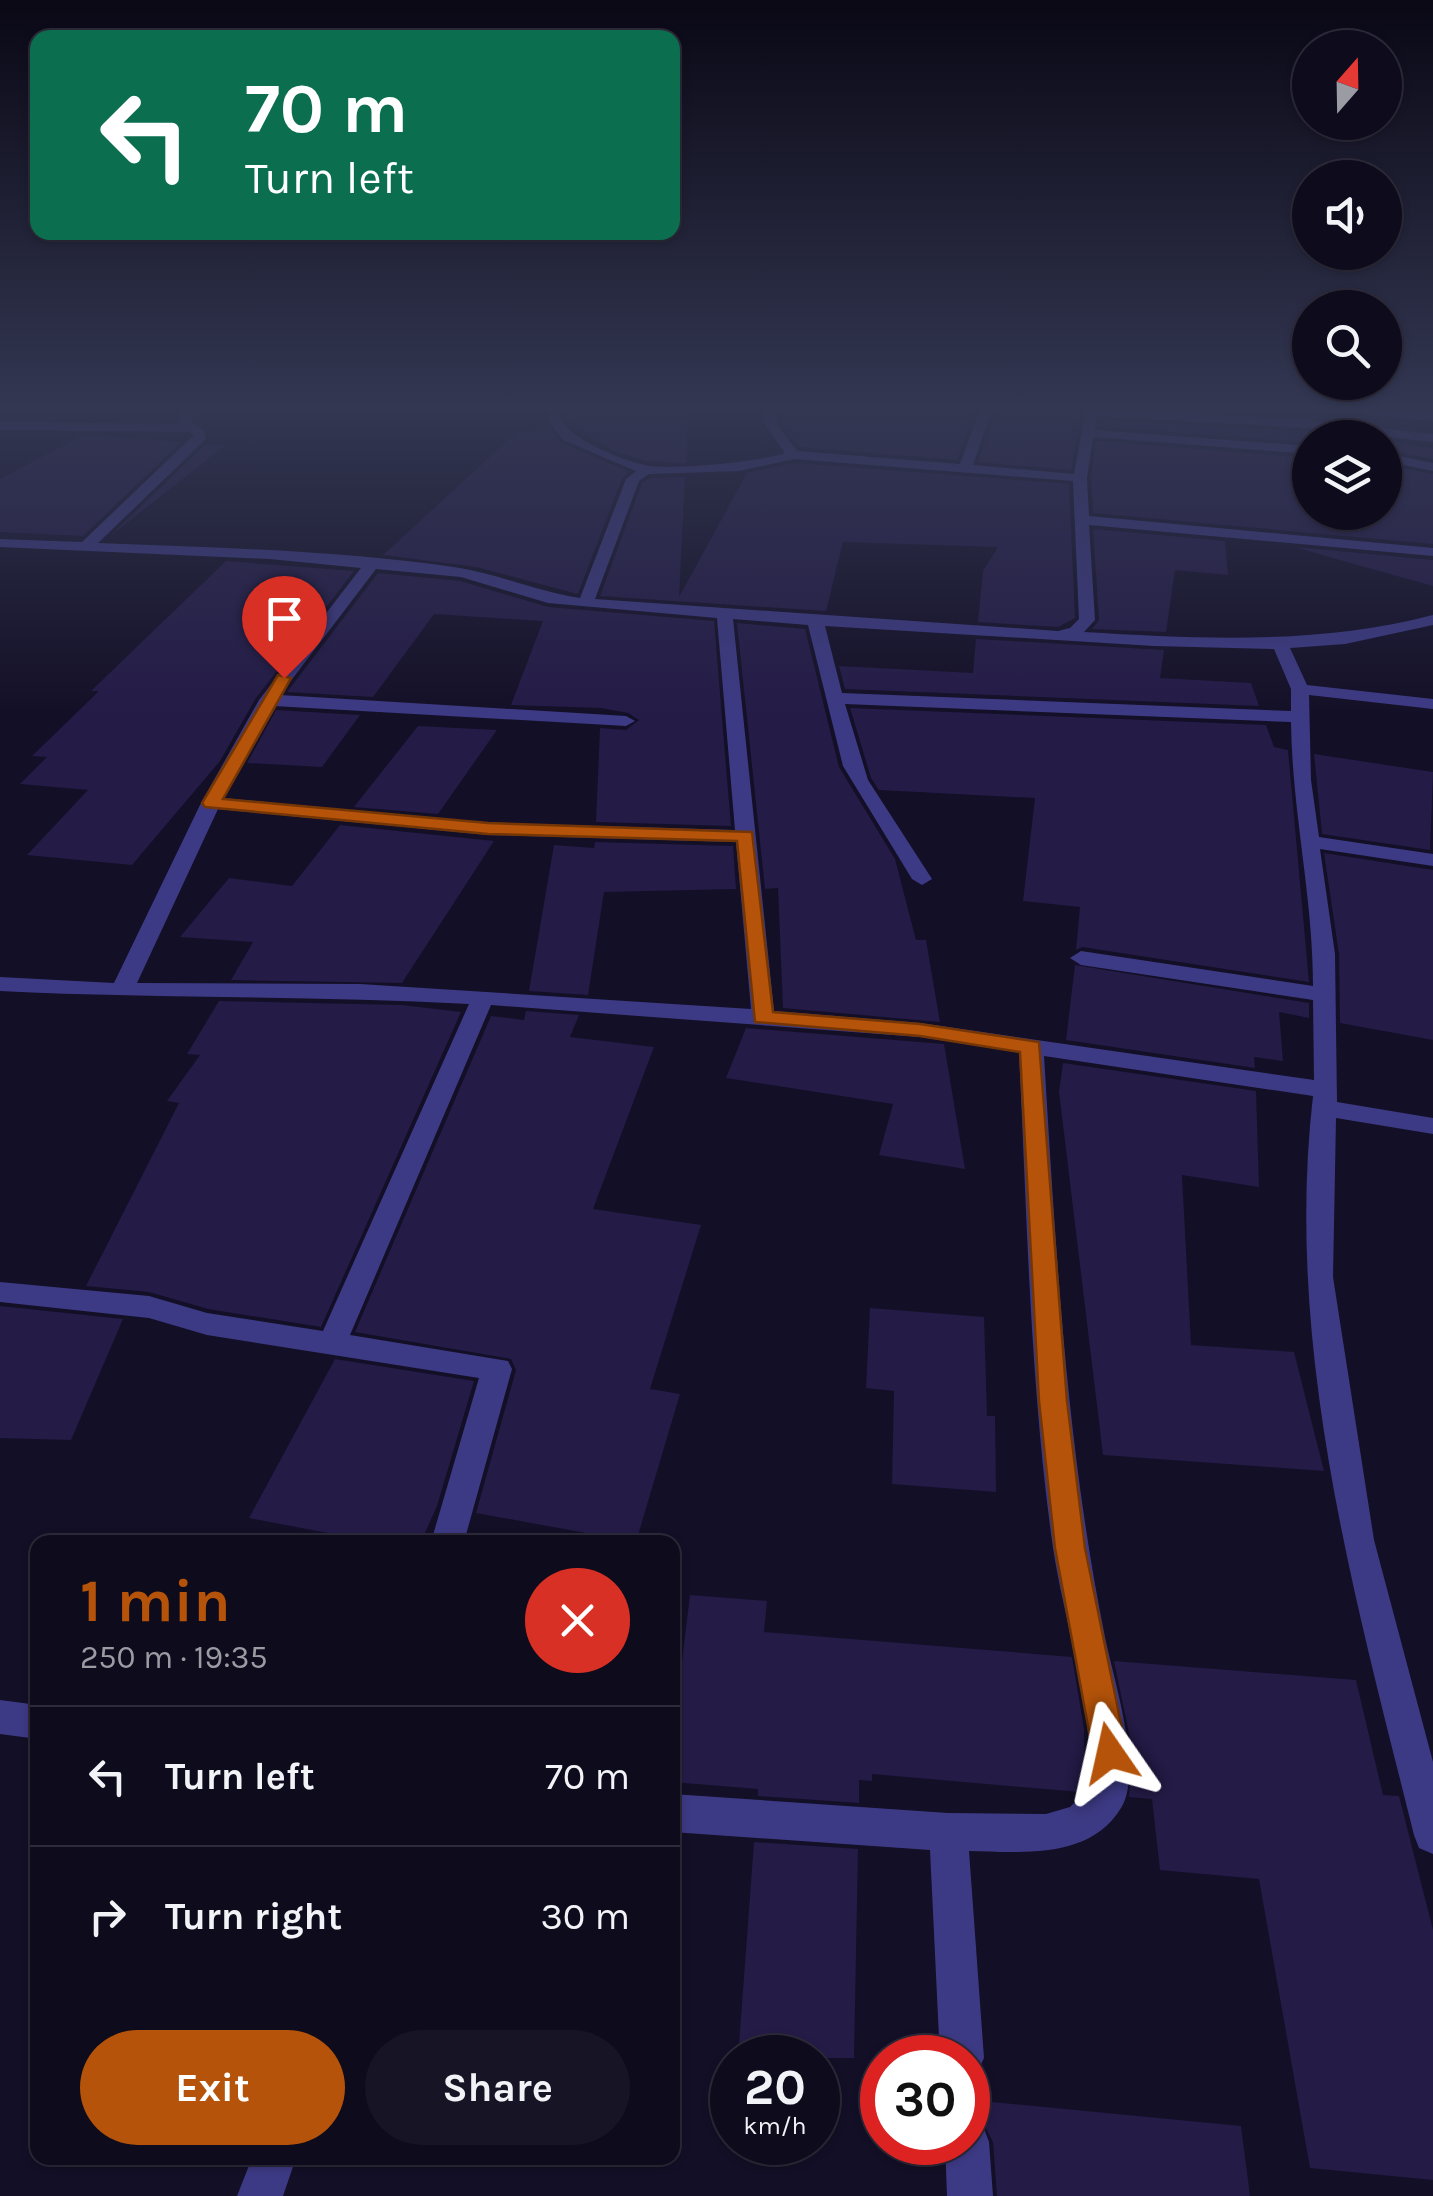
<!DOCTYPE html>
<meta charset="utf-8">
<style>
:root{--surface:#0e0b1c;--page:#171425;--text:#f1f3f6;--muted:#9b9ba3;--line:#2e2b3b;--accent:#b45309}
body{margin:0;font-family:Karla,sans-serif;background:var(--page);color:var(--text);height:100vh;display:flex;flex-direction:column;font-size:38px;white-space:nowrap}
*{box-sizing:border-box;margin:0}
p{font-size:32px;color:var(--muted)}
.icon{flex:none;width:55px;height:55px;fill:none;stroke:currentColor;stroke-width:2;stroke-linecap:round;stroke-linejoin:round}
.map{position:relative;flex:1;overflow:hidden}
.drawer{position:absolute;left:30px;top:1535px;width:650px;height:630px;display:flex;flex-direction:column;background:var(--surface);border-radius:20px;box-shadow:0 2px 8px #0004,0 0 0 2px var(--line)}
.drawer>*{flex:none}
.top-card{position:absolute;left:30px;top:30px;width:650px;height:210px;border-radius:20px;box-shadow:0 2px 8px #0004,0 0 0 2px var(--line);background:#0b6e4f;color:#fff;overflow:hidden}
.needle{width:65px;rotate:20deg}
.controls{position:absolute;left:1292px;top:30px;display:grid;gap:20px}
.controls a{display:grid;place-items:center;width:110px;height:110px;border-radius:50%;background:var(--surface);box-shadow:0 2px 8px #0004,0 0 0 2px var(--line);font-size:50px}
.speed{position:absolute;left:710px;top:2035px;display:flex;gap:20px;font-size:50px;font-weight:700;text-align:center}
.speed>*{display:grid;place-content:center;width:130px;height:130px;border-radius:50%;background:var(--surface);box-shadow:0 2px 8px #0004,0 0 0 2px var(--line);line-height:1}
.speed small{font-size:25px;font-weight:400}
.speed .limit{border:15px solid #d22;background:#fff;color:#111}
.pin{position:absolute;display:grid;place-items:center;width:85px;height:85px;color:#fff;margin:-102px -42px;border-radius:50% 50% 50% 0;rotate:-45deg;box-shadow:0 0 10px #0007}
.pin .icon{rotate:45deg}
.me{position:absolute;width:110px;margin:-55px;rotate:349deg;stroke-linejoin:round;filter:drop-shadow(0 0 8px #0008)}
.turn{display:flex;align-items:center;gap:35px;height:210px;padding:0 50px;font-size:45px}
.turn .icon{width:130px;height:130px;stroke-width:2.5}
.turn b{display:block;font-size:70px;line-height:85px}
.round{display:grid;place-items:center;flex:none;width:105px;height:105px;border-radius:52px;background:var(--page)}
.summary{display:flex;align-items:center;justify-content:space-between;height:170px;padding:0 50px}
h1{font-size:60px;font-weight:700;line-height:75px;color:var(--accent)}
.action{display:flex;gap:20px;margin-top:auto;padding:20px 50px}
.action a{flex:1;height:115px;border-radius:60px;background:var(--accent);color:#fff;font-size:40px;font-weight:700;line-height:115px;text-align:center}
.action a+a{background:var(--page);color:var(--text)}
ul{padding:0;list-style:none}
li{display:flex;align-items:center;gap:30px;height:140px;padding:0 50px;border-top:2px solid var(--line)}
li div{flex:1}
li b{display:block;font-size:38px}
li em{font-style:normal}
.map>svg:first-child{display:block}
</style>
<div class="map">
<svg width="1433" height="2196" viewBox="0 0 1433 2196">
<rect width="100%" height="100%" fill="#130f26"/>
<g fill="#241b47">
<path d="M783 408H894L953 413 956 408H981L974 414 957 460 799 447 781 424Z"/>
<path d="M987 408H1082L1071 470 978 462 994 416Z"/>
<path d="M568 411 688 413 686 463 645 461 612 450 571 426 565 420Z"/>
<path d="M1100 420 1310 432 1360 438H1310V442L1099 427Z"/>
<path d="M551 430 562 443 629 472 622 478 578 594 476 567 383 555 517 432Z"/>
<path d="M84 435 181 442 83 536 0 532V479Z"/>
<path d="M1385 440 1433 449V459L1385 450Z"/>
<path d="M1096 441 1310 458V512H1385V465L1433 474V544L1093 513 1091 478Z"/>
<path d="M206 444 224 446 109 537Z"/>
<path d="M794 463 1069 484 1075 618 1058 627 978 622 983 571 998 547 843 542 826 611 600 596 642 483 650 478 685 477 679 597 747 473Z"/>
<path d="M1093 529 1225 541 1228 575 1175 570 1166 632 1092 629 1099 620Z"/>
<path d="M1295 547 1433 560V586L1350 563Z"/>
<path d="M226 561 354 571 256 698 220 761 132 865 27 855 88 790 20 784 47 757 32 756 99 691H91Z"/>
<path d="M378 573 460 581 548 607 714 621 731 826 596 822 600 728 626 730 639 720 628 713 601 708 511 705 543 621 434 614 373 697 287 692Z"/>
<path d="M737 623 805 629 839 767 895 859 916 940H926L940 1022 783 1008 778 888 765 889Z"/>
<path d="M976 639 1164 650 1160 678 1251 683 1259 706 845 689 839 666 973 673Z"/>
<path d="M850 708 1266 725 1274 747 1288 750 1309 982 1082 947 1076 950 1080 907 1023 901 1035 798 879 790 871 778Z"/>
<path d="M276 710 360 715 322 767 247 763Z"/>
<path d="M418 726 497 730 438 814 354 807Z"/>
<path d="M1314 754 1433 772 1430 850 1322 834Z"/>
<path d="M340 825 494 841 402 983 231 980 253 942 180 937 229 878 292 886Z"/>
<path d="M595 842 733 846 736 889 604 892 588 995 529 991 554 845 594 848Z"/>
<path d="M1324 853 1433 870V1040L1340 1023 1339 954Z"/>
<path d="M1075 965 1309 1003V1018L1279 1012 1283 1061 1254 1057 1255 1068 1066 1040Z"/>
<path d="M219 1001 402 1005 461 1012 321 1327 208 1309 149 1292 86 1286 179 1103 167 1101 200 1055 187 1054Z"/>
<path d="M526 1011 579 1015 570 1037 654 1047 593 1209 701 1225 650 1389 680 1394 636 1542 476 1513 516 1370 511 1359 355 1332 491 1016 524 1020Z"/>
<path d="M746 1028 944 1044 965 1169 879 1155 893 1104 726 1078Z"/>
<path d="M1063 1063 1256 1091 1259 1187 1182 1175 1191 1345 1294 1352 1324 1471 1103 1455 1059 1092Z"/>
<path d="M0 1306 123 1319 71 1440 0 1438Z"/>
<path d="M870 1308 984 1317 987 1416H995L996 1492 892 1484 894 1391 866 1388Z"/>
<path d="M335 1359 474 1381 437 1506 421 1542H375L249 1518Z"/>
<path d="M690 1595 767 1601 764 1632 1072 1657 1084 1729 1085 1787 1080 1792 872 1774V1781L859 1780V1803L758 1796V1789L672 1782V1744Z"/>
<path d="M1114 1661 1356 1680 1383 1795 1399 1796 1433 1930V2180L1310 2168 1259 1879 1160 1870 1152 1799 1129 1797 1132 1748Z"/>
<path d="M754 1842 858 1849 854 2058H738Z"/>
<path d="M981 2101 1241 2126 1250 2196H997L993 2142 982 2121Z"/>
</g>
<g fill="none" stroke-linecap="round" stroke-linejoin="round">
<g fill="#3d3a85" fill-rule="evenodd">
<path d="M187 408H200L191 422 204 431 206 439 98 543C218 548 341 550 460 568 501 575 539 592 580 598L626 479 636 471 563 440 549 421 551 408H563L561 421C577 442 617 458 644 465 668 471 760 462 785 453L765 425 763 408H775L777 425 797 451 960 464 978 415 984 411 990 415 973 465 1074 474 1086 408 1310 420 1433 434V442L1310 428 1097 416 1095 430 1310 446V454L1093 437 1087 478 1089 516 1433 548V556L1089 525 1095 620 1084 632C1203 639 1317 645 1433 615V625L1345 644 1290 648 1307 685 1433 699V709L1309 695 1311 780 1319 837 1433 854V866L1320 849 1335 954 1337 1102 1433 1118V1134L1336 1118 1333 1277 1374 1540 1433 1762V1854L1419 1848 1414 1835C1354 1594 1284 1346 1313 1096L1044 1056C1056 1251 1066 1445 1105 1637 1113 1678 1144 1771 1121 1808 1090 1860 1020 1852 969 1851L984 2058 977 2073 968 2077V2058H940L930 1850 672 1832V1794L948 1813 1046 1814 1070 1807 1089 1789C1095 1709 1065 1627 1053 1548 1030 1384 1027 1217 1019 1052L920 1037 491 1005 350 1335 508 1361 512 1369 464 1542H431L479 1378 207 1335 149 1318 0 1302V1282L149 1296 207 1313 323 1331 469 1004C313 995 156 999 0 991V977L114 983 201 803 259 700 361 568 270 559 0 547V539L82 542 194 435 189 432 0 430V422L180 424 179 417ZM794 459 1073 481 1079 619 1070 628 1058 631 595 599 639 481 649 474 739 471ZM376 569 461 577 548 603 717 618 735 830 488 823 223 798 274 706 626 726 635 721 626 716 280 695ZM733 619 808 625 843 766 912 879 922 885 932 879 868 780 845 704 1291 722C1292 812 1313 896 1313 986L1081 951 1070 958 1081 965 1313 1000 1314 1080 920 1023 774 1011ZM825 626 1154 646 1274 649 1291 689V711L842 693ZM218 809 488 835 736 842 751 1009 360 984 137 983Z"/>
<path d="M1327 408 1433 413V421L1333 412Z"/>
<path d="M1385 453 1433 463V471L1385 461Z"/>
<path d="M0 1700 38 1705V1739L0 1734Z"/>
<path d="M968 2120 983 2126 989 2142 993 2196H947L945 2142H968Z"/>
<path d="M252 2158H296L283 2196H237Z"/>
</g>
</g>
<linearGradient id="sky" x2="0" y2="1"><stop stop-color="#0a0815"/><stop offset="0.57" stop-color="#333752"/><stop offset="1" stop-color="#333752" stop-opacity="0"/></linearGradient>
<rect width="1433" height="716" fill="url(#sky)"/>
<path fill="#b45309" stroke="#753606" stroke-width="2.5" d="M278 675 291 678 223 799 488 823 752 832 773 1012 920 1024 1039 1042 1067 1401 1085 1548 1127 1753 1122 1765 1110 1769 1098 1765 1093 1753 1055 1548 1039 1401 1020 1052 920 1036 755 1022 737 841 488 834 205 807 202 803Z"/>
</svg>
<div class="controls">
<a><svg class="needle" viewBox="-14 -14 28 28"><path d="M0-13l5 13h-10z" fill="#e53935"/><path d="M0 13l5-13h-10z" fill="#9b9ba3"/></svg></a>
<a><svg class="icon" aria-label="sound" viewBox="0 0 24 24"><path d="M4 9h4l5-4v14l-5-4H4zM17 9q2 3 0 6"/></svg></a>
<a><svg class="icon" aria-label="search" viewBox="0 0 24 24"><circle cx="10" cy="10" r="6"/><path d="M15 15l6 6"/></svg></a>
<a><svg class="icon" aria-label="layers" viewBox="0 0 24 24"><path d="M12 4l9 5-9 5-9-5zM3 14l9 5 9-5"/></svg></a>
</div>
<div class="speed"><div>20<small>km/h</small></div><div class="limit">30</div></div>
<div class="pin" style="left:284px;top:678px;background:#d93025"><svg class="icon" aria-label="arrive" viewBox="0 0 24 24"><path d="M6 21V4h12l-3 4 3 4H6"/></svg></div>
<svg class="me" style="left:1110px;top:1753px" viewBox="-20 -20 40 40"><path d="M0-17L14 15 0 8-14 15z" fill="#b45309" stroke="#fff" stroke-width="4"/></svg>
<div class="top-card">
<div class="turn"><svg class="icon" aria-label="left" viewBox="0 0 24 24"><path d="M17 20v-9H6M10 6l-5 5 5 5"/></svg><div><b>70 m</b>Turn left</div></div>
</div>
<section class="drawer">
<div class="summary"><div><h1>1 min</h1><p>250 m · 19:35</p></div><a class="round" style="background:#d93025;color:#fff"><svg class="icon" aria-label="close" viewBox="0 0 24 24"><path d="M6 6l12 12M18 6L6 18"/></svg></a></div>
<ul>
<li><svg class="icon" aria-label="left" viewBox="0 0 24 24"><path d="M17 20v-9H6M10 6l-5 5 5 5"/></svg><div><b>Turn left</b></div><em>70 m</em></li>
<li><svg class="icon" aria-label="right" viewBox="0 0 24 24"><path d="M7 20v-9h11M14 6l5 5-5 5"/></svg><div><b>Turn right</b></div><em>30 m</em></li>
</ul>
<div class="action"><a>Exit</a><a>Share</a></div>
</section>
</div>
